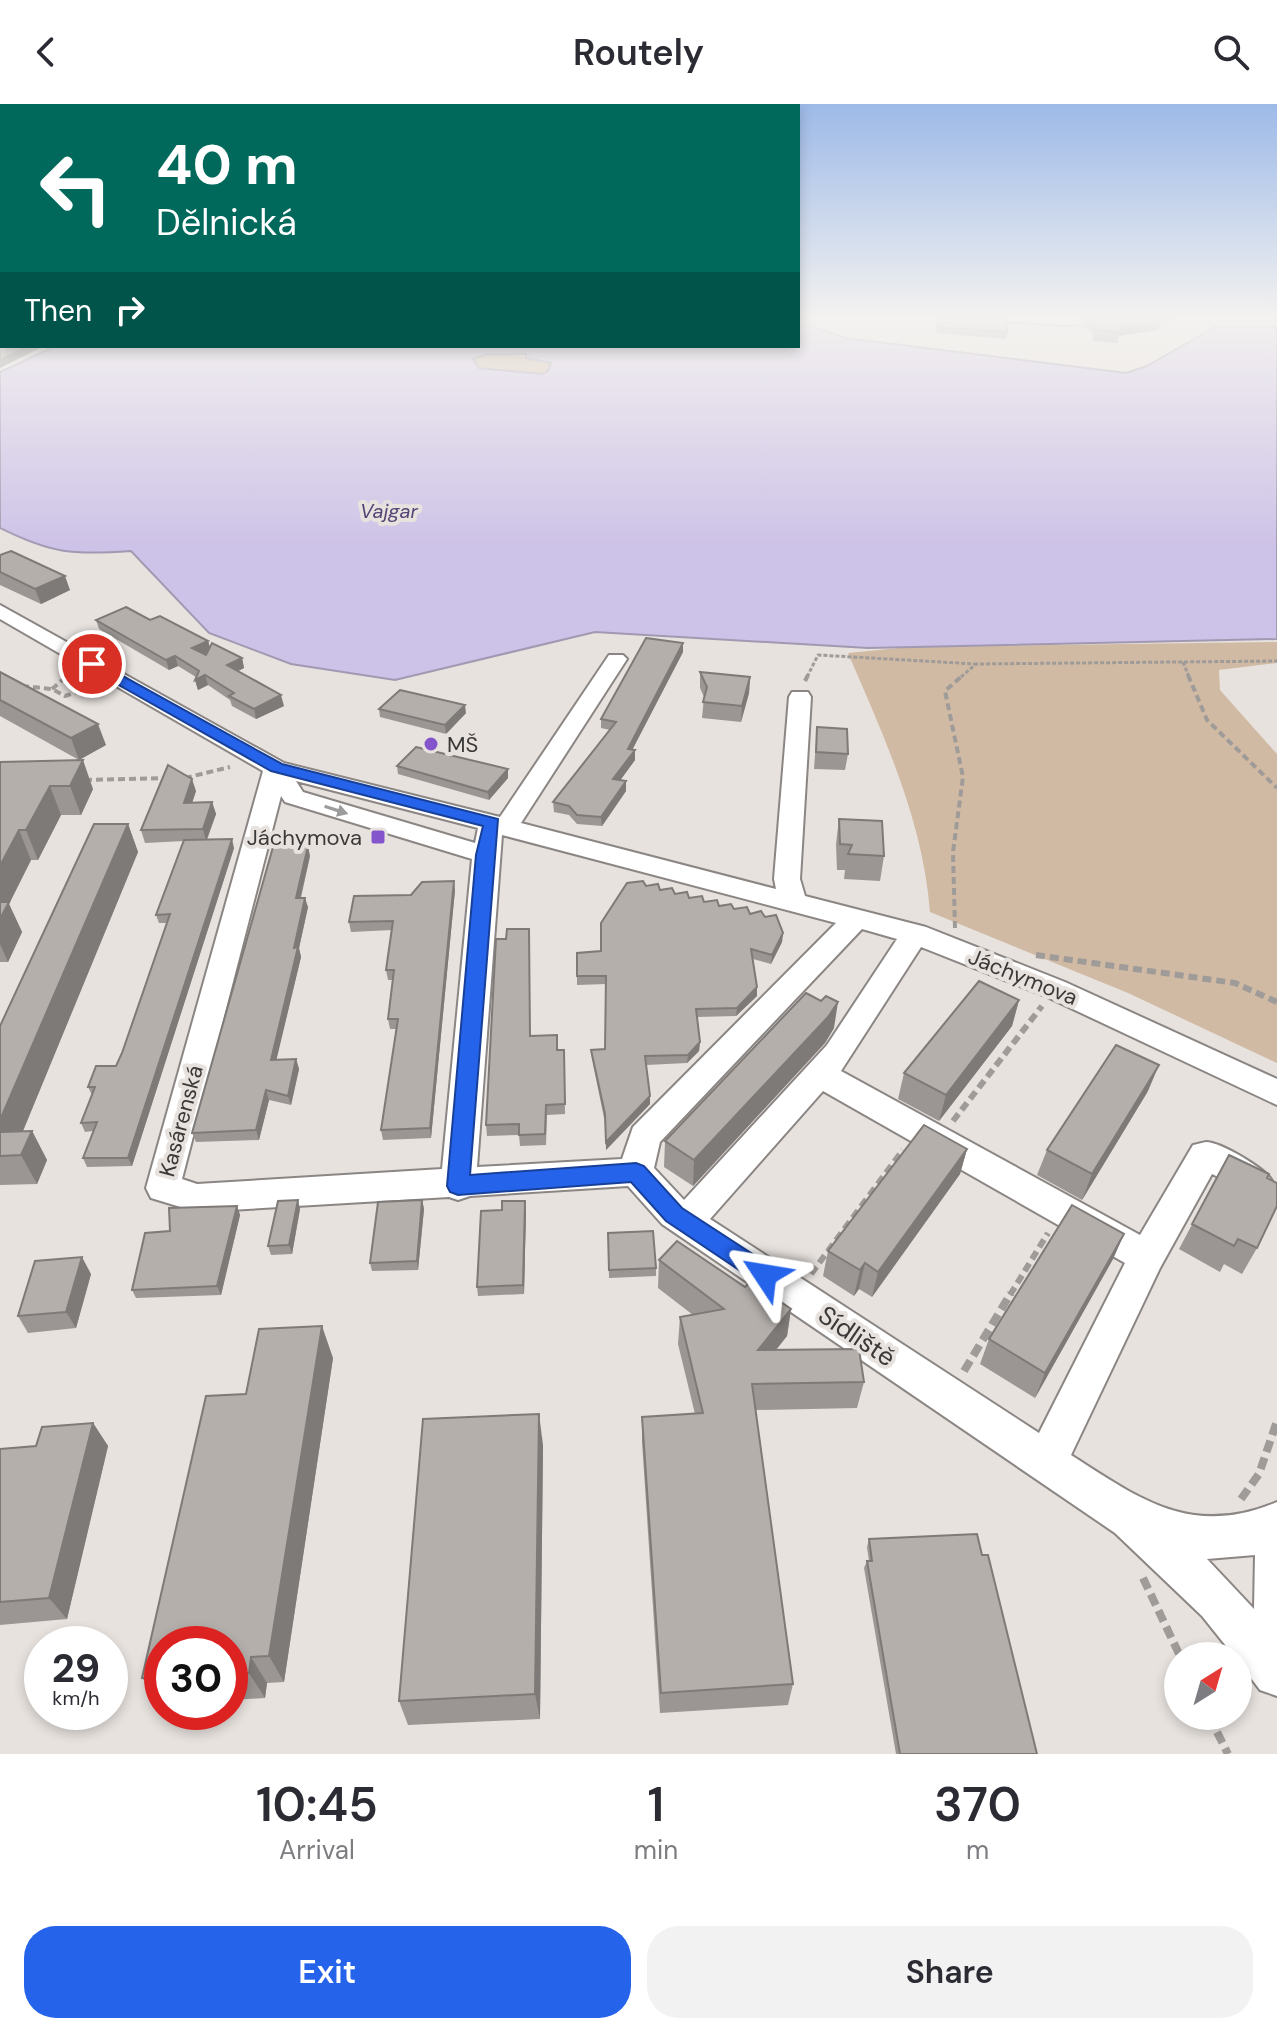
<!DOCTYPE html>
<meta charset="utf-8">
<style>
:root{--surface:#fff;--page:#f2f2f3;--text:#2b2b33;--muted:#7c7c81;--accent:#2563eb}
body{margin:0;font-family:"DM Sans",sans-serif;background:var(--page);color:var(--text);height:100vh;display:flex;flex-direction:column;font-size:30px;white-space:nowrap}
*{box-sizing:border-box;margin:0}
p{font-size:26px;color:var(--muted)}
.icon{flex:none;width:44px;height:44px;fill:none;stroke:currentColor;stroke-width:2;stroke-linecap:round;stroke-linejoin:round}
.map{position:relative;height:1650px;overflow:hidden}
.details{display:flex;flex-direction:column;background:var(--surface);flex:1}
.details>*{flex:none}
.banner{position:absolute;left:0px;top:0px;width:800px;height:244px;box-shadow:0 4px 12px #0003;background:#00695c;color:#fff;overflow:hidden}
.needle{width:52px;rotate:37deg}
.buttons{position:absolute;left:1164px;top:1538px;display:grid;gap:16px}
.buttons a{display:grid;place-items:center;width:88px;height:88px;border-radius:50%;background:var(--surface);box-shadow:0 4px 12px #0003;font-size:40px}
.speed{position:absolute;left:24px;top:1522px;display:flex;gap:16px;font-size:40px;font-weight:700;text-align:center}
.speed>*{display:grid;place-content:center;width:104px;height:104px;border-radius:50%;background:var(--surface);box-shadow:0 4px 12px #0003;line-height:1}
.speed small{font-size:20px;font-weight:400}
.speed .limit{border:12px solid #d22;background:#fff;color:#111}
.pin{position:absolute;display:grid;place-items:center;width:68px;height:68px;color:#fff;margin:-34px;border:4px solid #fff;border-radius:50%;box-shadow:0 2px 8px #0007}
.me{position:absolute;width:88px;margin:-44px;rotate:303deg;stroke-linejoin:round;filter:drop-shadow(0 0 6px #0008)}
.turn{display:flex;align-items:center;gap:28px;height:168px;padding:0 24px;font-size:36px}
.turn .icon{width:104px;height:104px;stroke-width:2.5}
.turn b{display:block;font-size:56px;line-height:68px}
.then{display:flex;align-items:center;height:76px;padding:0 24px;background:#0003;gap:16px;font-size:30px}
.eta{display:flex;justify-content:space-evenly;align-items:center;height:136px;text-align:center}
.eta b{font-size:48px;font-weight:600;line-height:56px}
.action{display:flex;gap:16px;margin-top:auto;padding:16px 24px}
.action a{flex:1;height:92px;border-radius:32px;background:var(--accent);color:#fff;font-size:32px;font-weight:600;line-height:92px;text-align:center}
.action a+a{background:var(--page);color:var(--text)}
header{display:flex;justify-content:space-between;align-items:center;height:104px;padding:0 24px;background:var(--surface);font-size:36px;font-weight:600}
.map>svg:first-child{display:block}
</style>
<header><svg class="icon" aria-label="back" viewBox="0 0 24 24"><path d="M15 5l-7 7 7 7"/></svg>Routely<svg class="icon" aria-label="search" viewBox="0 0 24 24"><circle cx="10" cy="10" r="6"/><path d="M15 15l6 6"/></svg></header>
<div class="map">
<svg width="1277" height="1650" viewBox="0 0 1277 1650">
<rect width="100%" height="100%" fill="#e7e2de"/>
<g fill="#d1baa4">
<path d="M507 249 552 259 548 267 542 270 479 264 472 255 486 250Z"/>
<path d="M1277 538V559L1219 566 1220 586 1277 650V959L1128 889 930 808C923 716 884 633 848 549L909 543Z"/>
</g>
<path fill="#cdc2e7" stroke="#a199b2" stroke-width="2" fill-rule="evenodd" d="M798 218 846 234 1126 269 1147 262 1215 223H1277V535L868 544 595 528 395 576 291 560 209 529 131 447C73 451 52 450 0 424V268L56 242H798ZM486 250H526V254L551 259 548 267 542 270 479 264 473 255Z"/>
<g fill="none" stroke-linecap="round" stroke-linejoin="round">
<g stroke="#8b8683" stroke-width="4">
<g id="minor">
<path d="M997 213H1147L1141 217 1065 221 1003 217Z"/>
<path d="M0 501 284 659 500 713 609 551H623L627 555 521 719 776 785 774 775 789 593 792 588H808L811 593 800 775 805 792 926 823 1065 878 1277 975V1001L1045 892 921 843 841 967 1140 1131 1193 1041C1195 1041 1204 1038 1206 1038 1221 1038 1266 1065 1272 1077L1267 1087 1255 1091 1212 1070 1160 1164 1071 1351C1141 1396 1192 1434 1277 1398V1592L1260 1586 1238 1557V1552H1234L1202 1512 1115 1429 662 1120 628 1082 470 1092 458 1096 449 1093 197 1108 151 1094 146 1084 263 667 0 515ZM296 677 478 724 475 739 303 688ZM281 692 285 698 472 755 442 1065 197 1080 182 1075ZM502 731 836 819 633 1023 622 1055 477 1063ZM862 825 897 835 827 941 684 1096 654 1064 660 1038ZM823 987 1125 1159 1039 1329 710 1115ZM1255 1451 1254 1505 1207 1455Z"/>
</g>
</g>
<g stroke="#9f9b98" stroke-width="3" stroke-dasharray="4 2" stroke-linecap="butt">
<path d="M1158 216 1180 213"/>
<path d="M1183 558 1189 573"/>
<path d="M66 573 70 569"/>
<path d="M807 573 818 551 975 560"/>
<path d="M961 573 976 560 1277 557"/>
</g>
<g stroke="#9f9b98" stroke-width="4" stroke-dasharray="7 4" stroke-linecap="butt">
<path d="M1188 571 1207 616 1277 684"/>
<path d="M805 577 808 571"/>
<path d="M22 582 52 585 65 592 93 583"/>
<path d="M52 585 68 571"/>
<path d="M185 674 230 663"/>
<path d="M85 676 167 674"/>
<path d="M955 824 953 748 963 673 945 587 963 571"/>
</g>
<g stroke="#9f9b98" stroke-width="6" stroke-dasharray="9 5" stroke-linecap="butt">
<path d="M1036 851 1235 879 1277 898"/>
<path d="M953 1017 1042 902"/>
<path d="M811 1170 903 1046"/>
<path d="M1010 1191 1048 1129"/>
</g>
<g stroke="#9f9b98" stroke-width="8" stroke-dasharray="12 6" stroke-linecap="butt">
<path d="M964 1267 1011 1189"/>
<path d="M1241 1395 1259 1370 1277 1317"/>
<path d="M1143 1474 1180 1552"/>
<path d="M1209 1612 1228 1650"/>
</g>
<use href="#minor" fill="#fff" fill-rule="evenodd"/>
</g>
<g fill="#9b9693">
<path d="M939 213 1007 228 1006 235 936 229Z"/>
<path d="M1084 213 1161 216 1158 226 1119 232 1117 239 1093 237 1092 227 1082 223Z"/>
<path d="M0 451 70 486 41 500 0 481Z"/>
<path d="M96 516H150L208 537 210 544 242 554 244 564 238 567 284 602 256 615 232 602 230 596 208 581 198 586 195 576 196 573 178 562 169 566 99 525Z"/>
<path d="M683 539V548L632 646H635V656L620 676 626 677V687L602 722 577 720 569 711 554 708 553 698 610 626 601 624V615Z"/>
<path d="M0 568 106 641 79 656 0 612Z"/>
<path d="M700 568 750 573 749 589 741 618 702 614 704 593 700 584Z"/>
<path d="M379 605 466 609 446 630 380 613Z"/>
<path d="M817 623 848 650 845 666 814 665Z"/>
<path d="M0 658 93 685 81 711H61L38 756H31L9 800 22 828 8 858H0Z"/>
<path d="M397 662 508 665V674L489 696 398 670Z"/>
<path d="M196 687 192 699 212 698 216 710 207 736 234 744 132 1062 87 1063 83 1054 93 1027 85 1028 81 1019 92 991 88 983 116 962 122 949 167 819H159L156 811 184 737 145 739 141 726Z"/>
<path d="M839 715 884 752 880 777 844 775 845 766H837L836 740Z"/>
<path d="M128 720 138 748 23 1027H32L47 1056 37 1080 0 1081V922Z"/>
<path d="M310 752 301 794 308 803 299 844 301 853 276 956 296 955 299 965 291 1001 269 996 259 1036 196 1038 192 1029Z"/>
<path d="M646 782 765 813 783 829 782 838 771 860 753 855 757 883V892L736 912 697 913 700 938 699 947 687 959 646 961 650 1000 606 1046 605 1019 592 955 591 946 605 945 606 880 577 881V849L601 847Z"/>
<path d="M455 786 431 1034 383 1036 381 1026 396 925H390L388 915 393 876H388L386 866 392 826 351 828 349 818 411 791Z"/>
<path d="M529 825 530 932 558 946H564L565 1010 547 1011 546 1041 520 1042 519 1031 487 1032 486 1021 506 835Z"/>
<path d="M1019 896 1012 922 939 1017 898 995 904 969Z"/>
<path d="M834 924 825 939 693 1082 664 1063 665 1037Z"/>
<path d="M1148 987 1082 1096 1037 1071 1047 1046Z"/>
<path d="M967 1045 960 1070 872 1193 859 1185 854 1192 823 1172 828 1147Z"/>
<path d="M1229 1051 1267 1074 1257 1144 1242 1170 1224 1160 1220 1168 1179 1145Z"/>
<path d="M422 1096 424 1105 418 1166 372 1167 370 1159Z"/>
<path d="M525 1097 526 1106 524 1190 478 1192 477 1183 502 1106Z"/>
<path d="M237 1102 240 1111 221 1191 136 1194 132 1186 170 1127Z"/>
<path d="M300 1105 292 1150 271 1151 268 1142Z"/>
<path d="M608 1129 656 1164V1172L609 1174Z"/>
<path d="M1124 1130 1113 1155 1035 1294 980 1260 989 1235Z"/>
<path d="M659 1156 745 1183 791 1205 787 1232 776 1246 864 1278 857 1304 756 1306 793 1580 788 1601 660 1609 642 1338V1313L695 1310 678 1240 680 1213 693 1211 658 1184Z"/>
<path d="M91 1170 76 1224 28 1229 18 1212Z"/>
<path d="M333 1254 284 1578 267 1579 265 1594 230 1596V1540H162V1599L142 1574 246 1290Z"/>
<path d="M93 1319 108 1342 67 1515 0 1521V1345L36 1342Z"/>
<path d="M543 1341 540 1615 408 1621 399 1597Z"/>
<path d="M869 1435 982 1451 1037 1650H896L864 1464 867 1457H869L867 1443Z"/>
</g>
<g fill="#7e7a78">
<path d="M1161 216 1158 226 1119 232 1120 228 1119 222Z"/>
<path d="M29 242 42 243 0 264V256Z"/>
<path d="M65 472 70 486 41 500 35 485Z"/>
<path d="M208 537 211 547 195 554 192 544Z"/>
<path d="M683 539V548L628 654V645Z"/>
<path d="M175 552 178 562 169 566 166 556Z"/>
<path d="M242 554 244 564 230 571 227 561Z"/>
<path d="M205 571 208 581 198 586 195 576Z"/>
<path d="M750 573 749 589 741 618 742 602Z"/>
<path d="M281 591 284 602 256 615 254 605Z"/>
<path d="M465 601 466 609 446 630 445 621Z"/>
<path d="M98 620 106 641 79 656 71 634Z"/>
<path d="M635 646V656L614 685 613 675Z"/>
<path d="M83 656 93 685 81 711 70 682Z"/>
<path d="M508 665V674L489 696 488 688Z"/>
<path d="M192 675 196 687 188 711 184 699Z"/>
<path d="M626 677V687L602 722 601 713Z"/>
<path d="M50 682 61 711 38 756 26 726Z"/>
<path d="M212 698 216 710 206 737 203 725Z"/>
<path d="M128 720 138 748 13 1051 0 1038V1016Z"/>
<path d="M19 726 31 756 9 800 22 828 8 858 0 840V762Z"/>
<path d="M232 735 234 744 132 1062 128 1054Z"/>
<path d="M308 742 310 752 298 803 296 794Z"/>
<path d="M454 777 455 786 431 1034 430 1024Z"/>
<path d="M305 794 308 803 299 844 301 853 274 966 271 956Z"/>
<path d="M529 825 530 835V942V932Z"/>
<path d="M783 829 782 838 771 860 772 851Z"/>
<path d="M757 883V892L736 912 737 904Z"/>
<path d="M1019 896 1012 922 939 1017 946 991Z"/>
<path d="M838 898 834 924 825 939 693 1082 694 1056Z"/>
<path d="M700 938 699 947 687 959 688 951Z"/>
<path d="M296 955 299 965 291 1001 288 992Z"/>
<path d="M1159 961 1148 987 1082 1096 1092 1070Z"/>
<path d="M266 986 269 996 259 1036 256 1026Z"/>
<path d="M650 992V1000L606 1046V1038Z"/>
<path d="M32 1027 47 1056 37 1080 21 1051Z"/>
<path d="M967 1045 960 1070 872 1193 878 1168Z"/>
<path d="M298 1096 300 1105 292 1150 289 1141Z"/>
<path d="M422 1096 424 1105 418 1166 417 1157Z"/>
<path d="M525 1097 526 1106 524 1190 523 1181Z"/>
<path d="M237 1102 240 1111 221 1191 217 1182Z"/>
<path d="M1124 1130 1113 1155 1035 1294 1045 1269Z"/>
<path d="M82 1153 91 1170 76 1224 66 1208Z"/>
<path d="M865 1159 859 1185 854 1192 860 1166Z"/>
<path d="M791 1205 787 1232 754 1273 758 1246Z"/>
<path d="M322 1222 333 1254 284 1578 269 1552Z"/>
<path d="M539 1310 543 1341 540 1615 535 1590Z"/>
<path d="M93 1319 108 1342 67 1515 49 1494Z"/>
<path d="M251 1553 267 1579 265 1594 249 1569Z"/>
</g>
<g fill="#b4afab" stroke="#7e7a78" stroke-width="2">
<path d="M939 213H1004L1006 214 1007 228 937 223Z"/>
<path d="M1085 213H1154L1161 216 1119 222 1120 228 1096 226 1094 216Z"/>
<path d="M0 216H2V242H29L0 256V234H1Z"/>
<path d="M11 447 65 472 35 485 0 468V451Z"/>
<path d="M126 503 150 516 160 512 208 537 192 544 206 551 212 539 242 554 227 561 281 591 254 605 229 592 234 589 205 571 195 576 199 567 175 552 166 556 96 516Z"/>
<path d="M646 534 683 539 628 645 635 646 613 675 626 677 601 713 577 711 569 702 553 698 616 618 601 615Z"/>
<path d="M0 568 98 620 71 634 0 596Z"/>
<path d="M700 568 750 573 742 602 703 598 707 583Z"/>
<path d="M400 586 465 601 445 621 379 605Z"/>
<path d="M817 623 847 625 848 650 816 648Z"/>
<path d="M416 643 508 665 488 688 397 662Z"/>
<path d="M83 656 70 682H50L26 726H19L0 762V658Z"/>
<path d="M168 661 192 675 184 699 212 698 203 725 141 726Z"/>
<path d="M839 715 882 717 884 752 848 750 852 741 840 740Z"/>
<path d="M94 720H128L0 1016V922Z"/>
<path d="M232 735 128 1054H83L97 1018 81 1019 95 983H88L96 962H116L122 949 170 810 156 811 184 736Z"/>
<path d="M308 742 296 794H305L294 844 298 843 271 956 296 955 288 992 266 986 256 1026 192 1029 273 743Z"/>
<path d="M454 777 430 1024 381 1026 398 915H388L394 866H386L393 817 349 818 354 792 411 791 422 778Z"/>
<path d="M643 777 646 782 658 780 660 786 672 784 675 790 687 788 689 794 702 792 704 798 717 796 719 802 731 800 734 805 747 803 750 810 761 807 765 813 776 811 783 829 772 851 751 845 757 883 737 904 696 905 700 938 688 951 645 952 650 992 606 1038 605 1010 591 946 605 945 606 872H577V849L601 847V819L627 779Z"/>
<path d="M0 798H9L0 815Z"/>
<path d="M507 825H529L530 932 557 931V946H564L565 1000 546 1001 545 1030 519 1031V1020L486 1021 496 835H506Z"/>
<path d="M979 877 1019 896 946 991 904 969Z"/>
<path d="M806 889 821 897 826 892 838 898 828 913 694 1056 665 1037Z"/>
<path d="M1116 941 1159 961 1092 1070 1047 1046Z"/>
<path d="M924 1021 967 1045 878 1168 865 1159 860 1166 828 1147Z"/>
<path d="M32 1027 21 1051 0 1052V1028Z"/>
<path d="M1229 1051 1269 1070 1267 1074 1277 1079V1102L1257 1144 1238 1135 1234 1142 1192 1120Z"/>
<path d="M298 1096 289 1141 268 1142 278 1097Z"/>
<path d="M422 1096 417 1157 370 1159 378 1098Z"/>
<path d="M502 1097H525L523 1181 477 1183 481 1107 502 1106Z"/>
<path d="M1072 1101 1124 1130 1045 1269 989 1235Z"/>
<path d="M237 1102 217 1182 132 1186 145 1129 170 1127 169 1104Z"/>
<path d="M653 1127 656 1164 609 1166 608 1129Z"/>
<path d="M677 1137 745 1183 751 1177 791 1205 758 1246 859 1245 864 1278 752 1280 793 1580 661 1589 642 1313 703 1309 680 1213 724 1205 659 1156Z"/>
<path d="M82 1153 66 1208 18 1212 35 1157Z"/>
<path d="M322 1222 269 1552 251 1553 249 1569H230V1540H162V1573L142 1574 206 1292 246 1290 259 1225Z"/>
<path d="M539 1310 535 1590 399 1597 423 1315Z"/>
<path d="M93 1319 49 1494 0 1498V1345L36 1342 42 1323Z"/>
<path d="M977 1430 982 1451H988L1037 1650H900L867 1457H872L869 1435Z"/>
</g>
<defs><path id="oneway-solid" d="M-6-.8H1V-3.2L6.5 0L1 3.2V.8H-6Z" transform="scale(2)"/></defs>
<use fill="#9d9c9c" href="#oneway-solid" transform="translate(336 706) rotate(18)"/>
<linearGradient id="sky" x2="0" y2="1"><stop stop-color="#9dbae8"/><stop offset="0.48" stop-color="#f4f2f0"/><stop offset="1" stop-color="#f4f2f0" stop-opacity="0"/></linearGradient>
<rect width="1277" height="444" fill="url(#sky)"/>
<path fill="#2563eb" stroke="#184099" stroke-width="2" d="M92 555 282 660 498 715 470 1071 636 1059 644 1062 682 1104 774 1164 777 1171 774 1178 765 1181 757 1178 666 1117 631 1078 458 1091 450 1088 447 1082 476 751 483 722 271 667 87 563 85 560Z"/>
<g fill="#8454cd" stroke="#e7e2de" stroke-width="3">
<circle cx="431" cy="640" r="8"/>
<rect x="370" y="725" width="16" height="16" rx="4"/>
</g>
<g text-anchor="middle" dominant-baseline="central" stroke-width="8" stroke-linejoin="round" paint-order="stroke">
<g font-size="20" font-style="italic" fill="#554476" stroke="#e7e2de">
<text x="389" y="407">Vajgar</text>
</g>
<g font-size="22" fill="#3b3938" stroke="#e7e2de" text-anchor="start">
<text x="447" y="640">MŠ</text>
<text x="362" y="733" text-anchor="end">Jáchymova</text>
</g>
<g font-size="22" fill="#3b3938" stroke="#e7e2de">
<text transform="translate(1023 873) rotate(22)">Jáchymova</text>
<text transform="translate(181 1017) rotate(-75)">Kasárenská</text>
</g>
<g font-size="26" fill="#3b3938" stroke="#e7e2de">
<text transform="translate(857 1232) rotate(34)">Sídliště</text>
</g>
</g>
</svg>
<div class="buttons">
<a><svg class="needle" viewBox="-14 -14 28 28"><path d="M0-13l5 13h-10z" fill="#e53935"/><path d="M0 13l5-13h-10z" fill="#7c7c81"/></svg></a>
</div>
<div class="speed"><div>29<small>km/h</small></div><div class="limit">30</div></div>
<div class="pin" style="left:92px;top:560px;background:#d93025"><svg class="icon" aria-label="arrive" viewBox="0 0 24 24"><path d="M6 21V4h12l-3 4 3 4H6"/></svg></div>
<svg class="me" style="left:765px;top:1171px" viewBox="-20 -20 40 40"><path d="M0-17L14 15 0 8-14 15z" fill="#2563eb" stroke="#fff" stroke-width="4"/></svg>
<div class="banner">
<div class="turn"><svg class="icon" aria-label="left" viewBox="0 0 24 24"><path d="M17 20v-9H6M10 6l-5 5 5 5"/></svg><div><b>40 m</b>Dělnická</div></div>
<div class="then">Then<svg class="icon" aria-label="right" viewBox="0 0 24 24"><path d="M7 20v-9h11M14 6l5 5-5 5"/></svg></div>
</div>
</div>
<section class="details">
<div class="eta">
<div><b>10:45</b><p>Arrival</p></div>
<div><b>1</b><p>min</p></div>
<div><b>370</b><p>m</p></div>
</div>
<div class="action"><a>Exit</a><a>Share</a></div>
</section>
